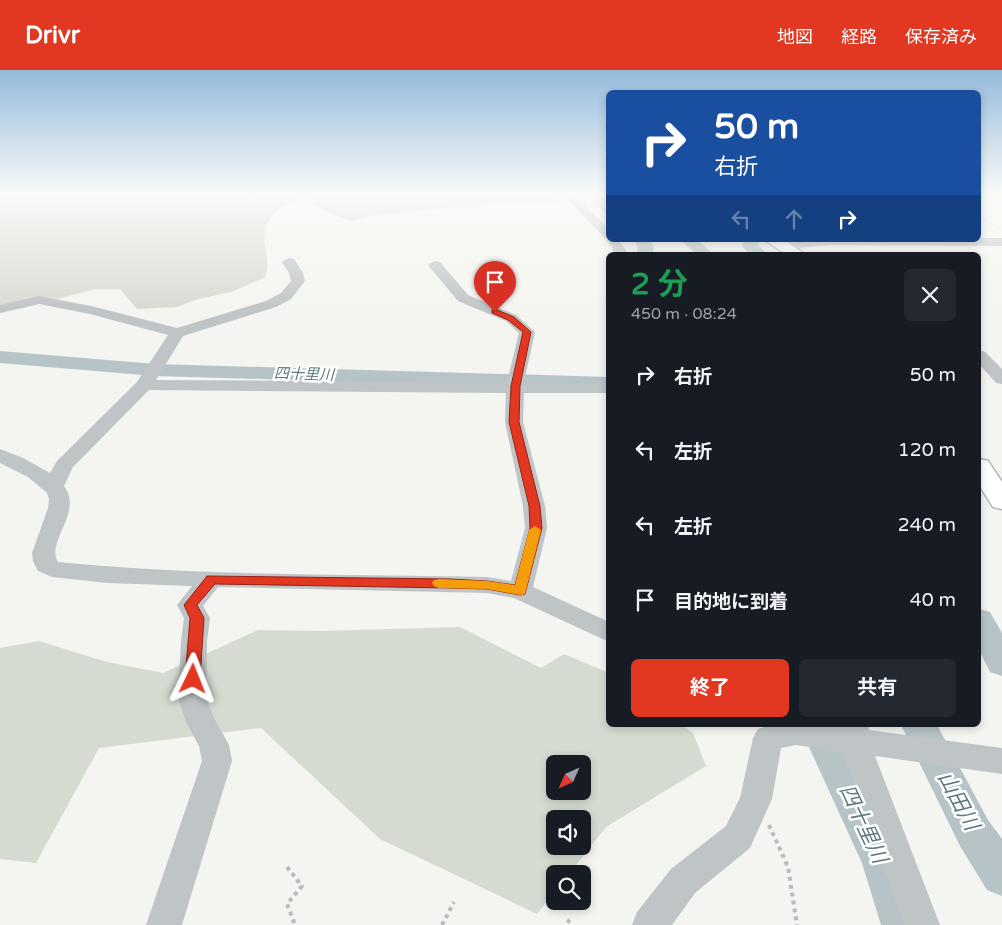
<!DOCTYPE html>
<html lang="ja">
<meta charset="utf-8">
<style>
:root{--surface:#171b24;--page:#242831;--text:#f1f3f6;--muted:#9ea1a6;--accent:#e23721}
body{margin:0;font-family:"Varela Round","Noto Sans JP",sans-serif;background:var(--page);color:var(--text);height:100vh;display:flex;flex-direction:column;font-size:19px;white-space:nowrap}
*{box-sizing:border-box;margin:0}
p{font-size:16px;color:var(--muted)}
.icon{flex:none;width:28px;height:28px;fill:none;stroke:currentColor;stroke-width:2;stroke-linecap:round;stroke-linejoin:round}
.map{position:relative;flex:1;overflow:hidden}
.drawer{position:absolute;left:606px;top:182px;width:375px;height:475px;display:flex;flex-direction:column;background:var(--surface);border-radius:8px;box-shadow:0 2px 8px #0003}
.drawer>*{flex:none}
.hud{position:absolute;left:606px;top:20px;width:375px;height:152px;border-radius:8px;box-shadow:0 2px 8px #0003;background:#1a4fa0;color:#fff;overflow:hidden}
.needle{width:32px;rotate:225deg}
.controls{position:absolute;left:546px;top:685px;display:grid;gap:10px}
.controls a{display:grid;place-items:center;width:45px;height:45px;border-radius:8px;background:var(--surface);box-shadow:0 2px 8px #0003;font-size:25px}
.pin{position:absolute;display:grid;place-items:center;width:42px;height:42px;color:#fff;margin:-51px -21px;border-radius:50% 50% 50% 0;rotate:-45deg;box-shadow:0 0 5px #0007}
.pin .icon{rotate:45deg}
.me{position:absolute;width:55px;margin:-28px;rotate:2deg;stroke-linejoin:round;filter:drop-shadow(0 0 4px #0008)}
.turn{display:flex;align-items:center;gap:18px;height:105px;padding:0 25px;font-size:22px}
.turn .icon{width:65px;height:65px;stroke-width:2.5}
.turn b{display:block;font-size:35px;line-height:42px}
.lanes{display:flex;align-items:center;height:48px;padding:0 25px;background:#0003;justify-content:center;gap:25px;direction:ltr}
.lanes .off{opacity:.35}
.round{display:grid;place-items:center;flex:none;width:52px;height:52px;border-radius:8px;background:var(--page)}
.head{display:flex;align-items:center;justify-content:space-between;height:85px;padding:0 25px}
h1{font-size:30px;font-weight:700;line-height:38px;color:#1e9e55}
.action{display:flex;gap:10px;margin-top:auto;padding:10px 25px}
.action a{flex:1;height:58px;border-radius:8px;background:var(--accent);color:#fff;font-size:20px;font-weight:700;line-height:58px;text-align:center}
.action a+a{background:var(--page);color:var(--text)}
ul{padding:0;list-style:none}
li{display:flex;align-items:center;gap:15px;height:75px;padding:0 25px}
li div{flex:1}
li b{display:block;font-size:19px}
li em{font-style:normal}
header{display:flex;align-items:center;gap:30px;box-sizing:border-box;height:70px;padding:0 25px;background:var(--accent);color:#fff}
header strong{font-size:24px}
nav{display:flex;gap:28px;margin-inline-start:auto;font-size:18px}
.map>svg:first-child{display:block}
</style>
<header>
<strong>Drivr</strong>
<nav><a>地図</a><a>経路</a><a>保存済み</a></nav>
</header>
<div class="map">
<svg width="1002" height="855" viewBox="0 0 1002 855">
<rect width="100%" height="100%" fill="#f4f4f0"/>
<g fill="#d6dbd1" fill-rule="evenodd">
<path d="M0 123H554L564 133 503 132 366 146 353 151 334 145 307 131V126C282 137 260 144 265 177 267 188 269 196 265 207L234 221 195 230 177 237 137 239 120 219H95L23 238 0 241Z"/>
<path d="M460 557 541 598 564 584 609 603V655H682L693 663 706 696 606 757 569 804H555V821L537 844 380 769 261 658 99 678 36 793 0 789V578L39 571 107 592 163 603 258 560 320 561ZM555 694H582V721H555ZM555 749H582V776H555Z"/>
</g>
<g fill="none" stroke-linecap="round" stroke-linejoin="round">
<path stroke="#b6c4c7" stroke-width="2.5" d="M743 170 750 176"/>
<g fill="#b6c4c7" fill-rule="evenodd">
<path d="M581 123H596L609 132V143L604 142Z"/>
<path d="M634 170H650L654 178 652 185H636L638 178Z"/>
<path d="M681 170H698L714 185H697Z"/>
<path d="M744 170H760L758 175 768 185H751L742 176Z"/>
<path d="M0 281 155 294 609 307V319L155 306 0 293Z"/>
<path d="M979 539 990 542 1002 563V606L990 602 979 580Z"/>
<path d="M799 655H835L897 777 925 855H881L862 793Z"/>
<path d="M901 655H937L988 750 1002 769V826L987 820 960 776Z"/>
</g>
<g stroke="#b2b7ba" stroke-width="3">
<g id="major">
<path d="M765 170H784L806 185H787Z"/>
<path d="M979 389 988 391 1002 412V439L993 437 979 415Z"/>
</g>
</g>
<path stroke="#b9bcbd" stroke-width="1" stroke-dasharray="1 1" stroke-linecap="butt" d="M979 145 1001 160"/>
<g stroke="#b9bcbd" stroke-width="4" stroke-dasharray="4 4" stroke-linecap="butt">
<path d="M769 755 788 797 797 855"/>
<path d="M287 797 302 816 287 834 295 855"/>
<path d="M567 850 573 855"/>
<path d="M442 855 454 832"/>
</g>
<g fill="#bfc4c6" fill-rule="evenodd">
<path d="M561 123H572L609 159V170H618L630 185H617L606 169Z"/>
<path d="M979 168H1002V176L831 175 782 179 776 175 782 171 798 170H979Z"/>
<path d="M289 188 294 189 303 203 305 211 291 229 276 237 183 266 156 310 507 312 519 263 506 251 458 231 428 195 435 191 440 192 468 225 516 245 535 262 524 312 609 313V323H524L523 352 545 436 547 458 533 517 609 552V572L514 528 487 523 218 517 203 536 210 548 207 571 206 628 214 648 229 675 232 691 182 855H146L202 691 199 676 186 652 178 628 181 571 184 548 177 535 192 516 108 513 52 507 38 501 33 491 32 483 48 438 49 429 47 423 28 407 0 393V379L23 388 50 403 57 391 137 312 168 265 90 244 39 234 0 243V235L39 226 91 236 177 258 266 231 281 223 291 211 289 203 282 192ZM149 320 506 323 505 352 523 436 525 458 511 511 487 507C344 504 200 506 58 492 45 471 84 443 64 416L73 397Z"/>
<path d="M979 280 985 282 1002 299V314L996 313 979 294Z"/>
<path d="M771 655H869V660L1002 678V704L875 686 940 855H904L843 682 796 675 781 678 772 729 750 778 695 823 672 855H632L637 842 671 799 726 756 740 728 753 668 758 659Z"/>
</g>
<use href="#major" fill="#fff" fill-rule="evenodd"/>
</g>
<linearGradient id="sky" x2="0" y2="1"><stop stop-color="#94badb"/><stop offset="0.51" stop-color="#fafaf8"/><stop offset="1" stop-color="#fafaf8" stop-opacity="0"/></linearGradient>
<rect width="1002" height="243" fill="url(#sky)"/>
<path fill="#e23721" stroke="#932415" d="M495 239 514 247 531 262 520 316 519 352 540 436 542 458 525 524 520 525 487 519 450 518 215 514 197 535 204 548 200 609 198 613 193 615 187 613 185 609 190 548 184 535 207 506 450 509 487 511 515 515 530 458 529 436 509 352 511 316 523 262 508 250 492 243V240Z"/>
<path fill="#f59e0b" d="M535 456 541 460 525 524 520 525 487 519 439 518 434 516 432 513 434 510 439 509 487 511 515 515 529 460Z"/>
<g text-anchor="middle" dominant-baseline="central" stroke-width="5" stroke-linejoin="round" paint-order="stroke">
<g font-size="15" font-style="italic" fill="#5f7a7f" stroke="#fff">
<text transform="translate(304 304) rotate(2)">四十里川</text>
</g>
<g font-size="21" font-style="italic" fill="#5f7a7f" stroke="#fff">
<text transform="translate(958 731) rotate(62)">山田川</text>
<text transform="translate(863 754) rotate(65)">四十里川</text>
</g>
</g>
</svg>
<div class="controls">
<a><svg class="needle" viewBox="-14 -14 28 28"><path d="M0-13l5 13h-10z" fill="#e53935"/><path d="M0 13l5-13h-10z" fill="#9ea1a6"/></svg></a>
<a><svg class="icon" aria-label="sound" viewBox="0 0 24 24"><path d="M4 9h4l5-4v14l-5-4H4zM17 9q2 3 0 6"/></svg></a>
<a><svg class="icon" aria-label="search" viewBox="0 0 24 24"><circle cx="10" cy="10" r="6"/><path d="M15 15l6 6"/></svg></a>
</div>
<div class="pin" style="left:495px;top:242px;background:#d93025"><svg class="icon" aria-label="arrive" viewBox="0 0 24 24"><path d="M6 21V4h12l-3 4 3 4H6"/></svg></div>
<svg class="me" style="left:193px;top:609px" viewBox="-20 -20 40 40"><path d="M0-17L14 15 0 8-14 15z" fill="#e23721" stroke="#fff" stroke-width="4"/></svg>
<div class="hud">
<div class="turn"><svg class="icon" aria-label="right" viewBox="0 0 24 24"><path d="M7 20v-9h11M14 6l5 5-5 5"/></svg><div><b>50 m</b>右折</div></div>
<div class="lanes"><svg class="icon off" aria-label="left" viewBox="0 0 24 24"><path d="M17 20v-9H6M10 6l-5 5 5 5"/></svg><svg class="icon off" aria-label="ahead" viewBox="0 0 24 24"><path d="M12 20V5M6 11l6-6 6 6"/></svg><svg class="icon" aria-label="right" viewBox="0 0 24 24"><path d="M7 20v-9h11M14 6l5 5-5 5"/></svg></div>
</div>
<section class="drawer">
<div class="head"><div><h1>2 分</h1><p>450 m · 08:24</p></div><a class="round"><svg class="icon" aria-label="close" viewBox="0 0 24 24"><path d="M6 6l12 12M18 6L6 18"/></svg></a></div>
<ul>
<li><svg class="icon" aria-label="right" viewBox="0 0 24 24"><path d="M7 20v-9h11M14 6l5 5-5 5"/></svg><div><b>右折</b></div><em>50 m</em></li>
<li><svg class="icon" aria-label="left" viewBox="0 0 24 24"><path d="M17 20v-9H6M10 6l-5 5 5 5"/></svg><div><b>左折</b></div><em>120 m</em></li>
<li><svg class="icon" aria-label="left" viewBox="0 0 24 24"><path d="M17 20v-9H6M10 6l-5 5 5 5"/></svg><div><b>左折</b></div><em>240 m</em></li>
<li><svg class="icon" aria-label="arrive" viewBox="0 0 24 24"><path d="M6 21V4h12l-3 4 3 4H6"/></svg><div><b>目的地に到着</b></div><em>40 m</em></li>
</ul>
<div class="action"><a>終了</a><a>共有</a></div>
</section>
</div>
